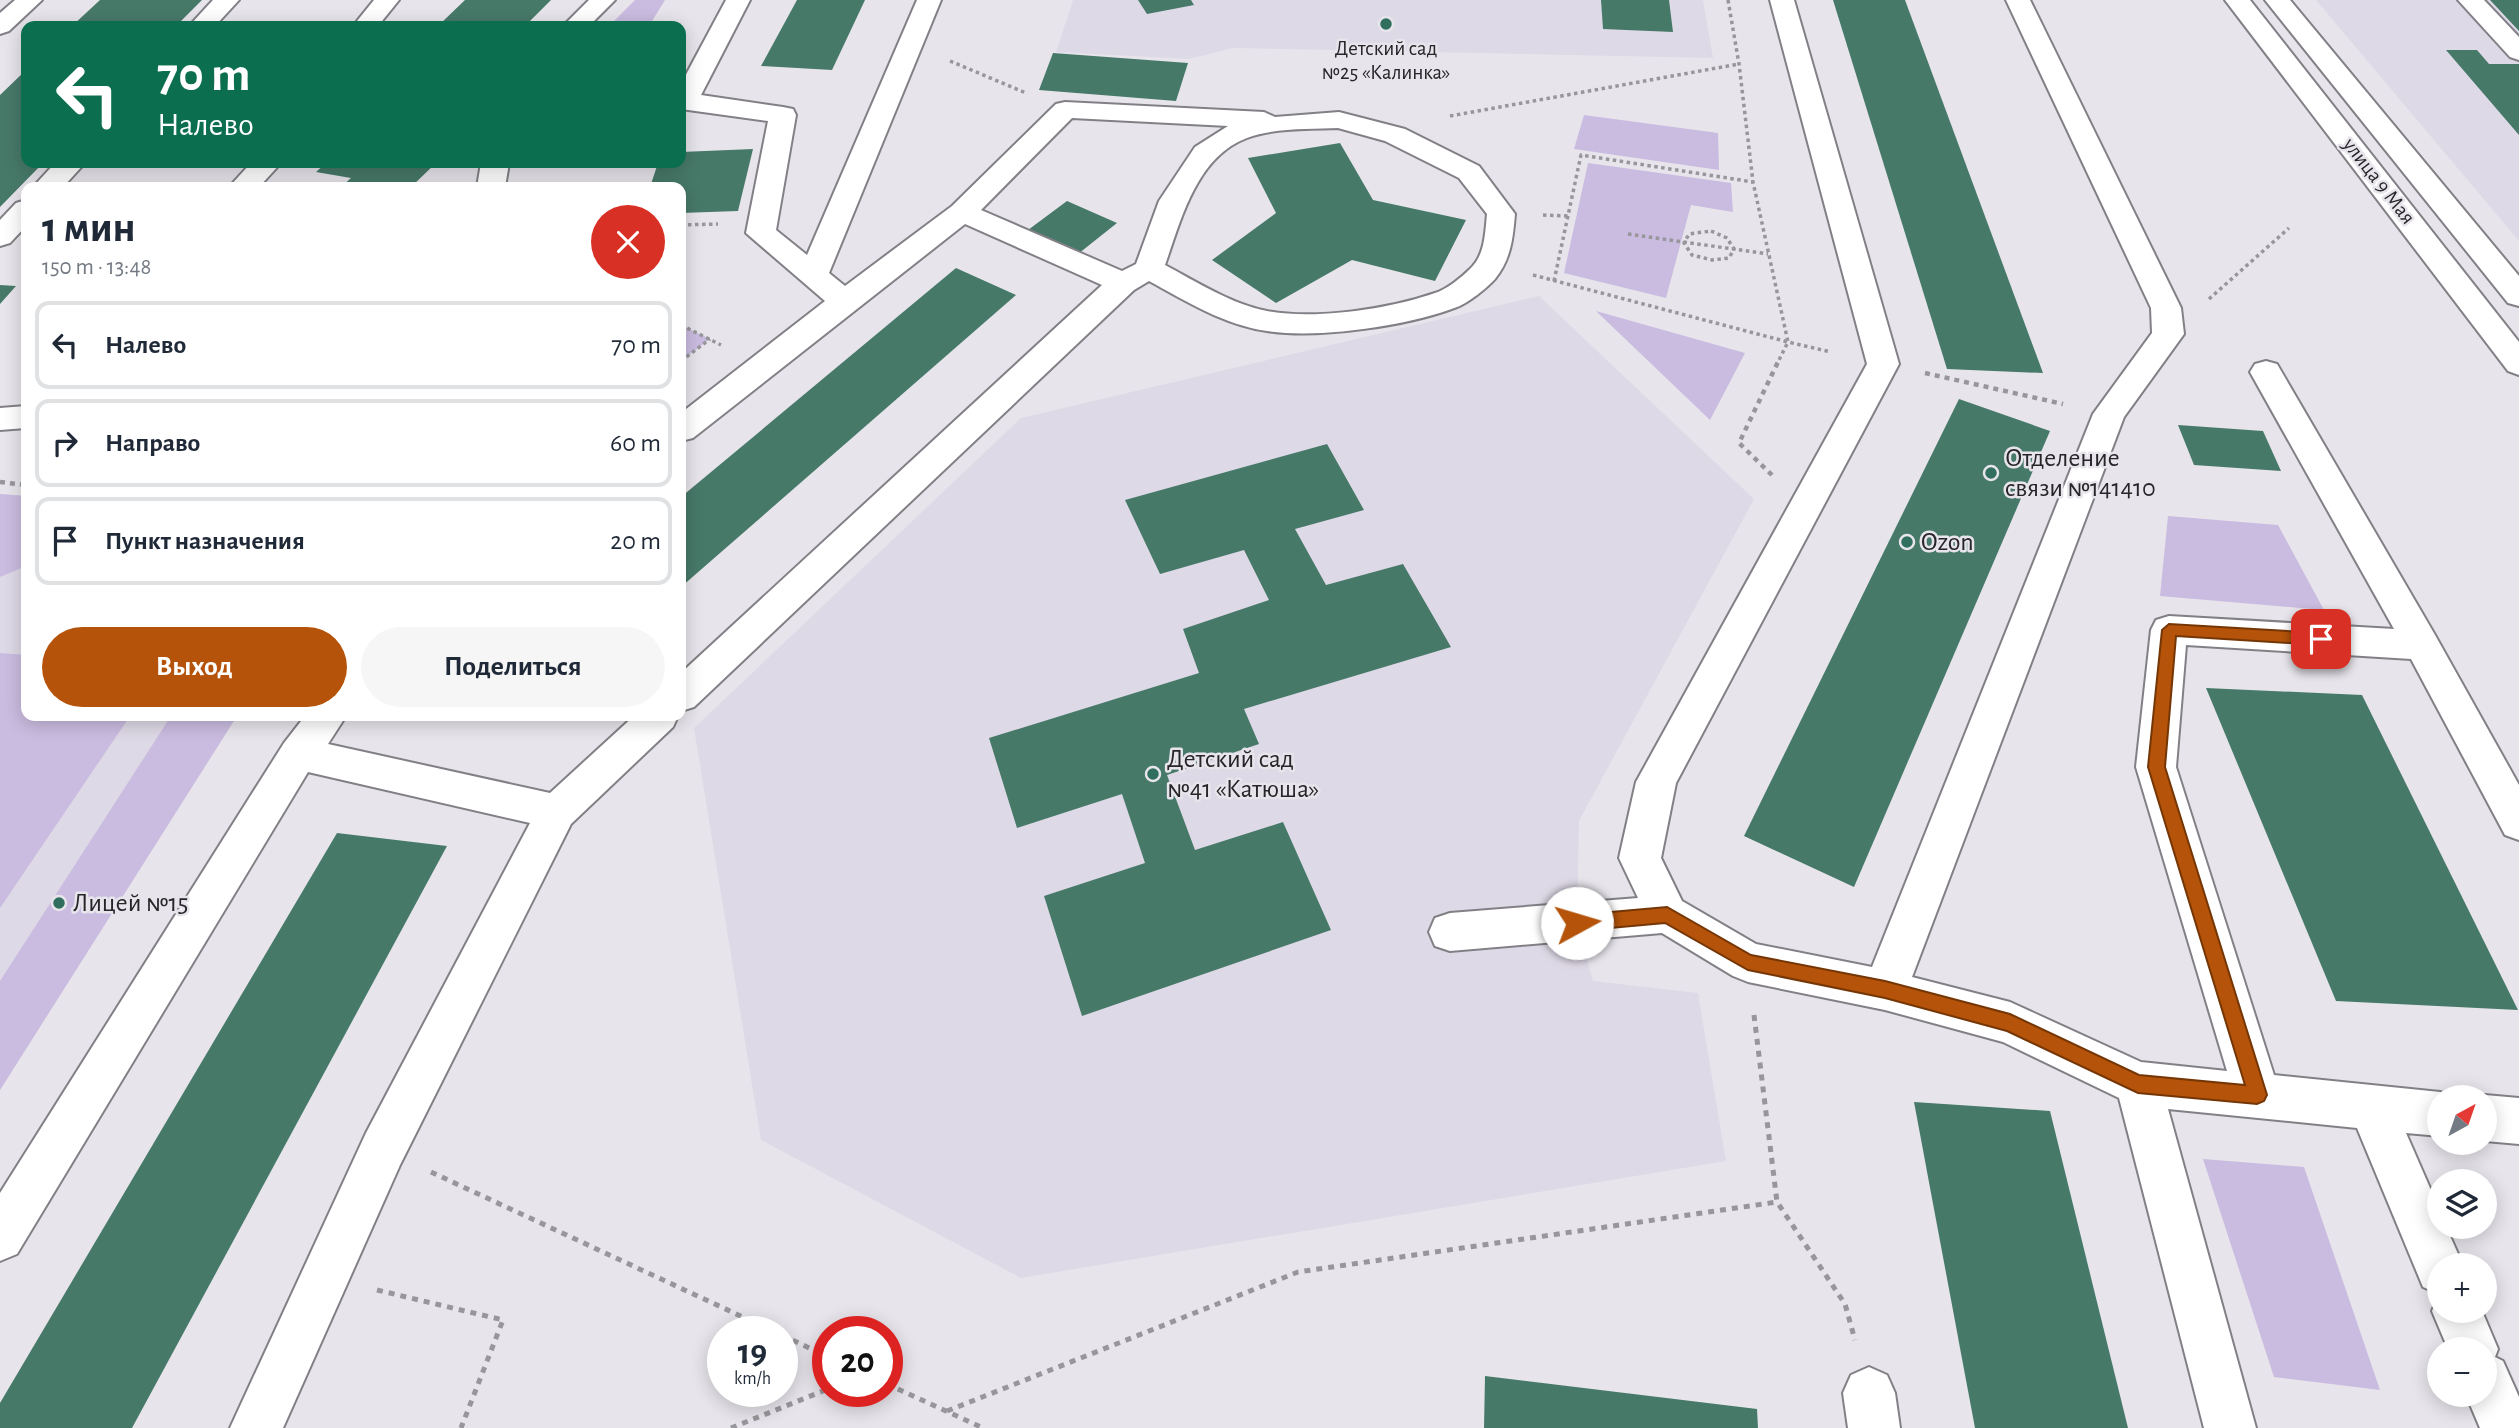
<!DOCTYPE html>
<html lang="ru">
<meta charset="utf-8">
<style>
:root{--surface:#fff;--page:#f6f6f7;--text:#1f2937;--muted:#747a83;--line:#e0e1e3;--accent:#b45309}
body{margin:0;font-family:"Alegreya Sans",sans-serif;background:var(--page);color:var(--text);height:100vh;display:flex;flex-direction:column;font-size:26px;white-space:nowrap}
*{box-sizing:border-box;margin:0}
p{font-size:23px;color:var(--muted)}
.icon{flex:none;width:38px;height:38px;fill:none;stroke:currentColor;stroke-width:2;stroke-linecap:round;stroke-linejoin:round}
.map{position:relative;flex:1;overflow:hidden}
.side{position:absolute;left:21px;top:182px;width:665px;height:539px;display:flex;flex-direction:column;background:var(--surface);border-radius:14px;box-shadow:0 4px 18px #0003}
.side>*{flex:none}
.hud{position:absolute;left:21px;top:21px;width:665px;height:147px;border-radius:14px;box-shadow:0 4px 18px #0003;background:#0b6e4f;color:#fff;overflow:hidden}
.needle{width:46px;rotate:40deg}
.tools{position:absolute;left:2427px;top:1085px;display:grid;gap:14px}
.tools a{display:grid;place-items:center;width:70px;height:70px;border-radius:50%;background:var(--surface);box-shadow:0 4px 18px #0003;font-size:35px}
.speed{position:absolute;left:707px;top:1316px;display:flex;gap:14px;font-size:35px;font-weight:700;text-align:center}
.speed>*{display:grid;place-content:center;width:91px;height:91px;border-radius:50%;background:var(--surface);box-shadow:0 4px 18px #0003;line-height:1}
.speed small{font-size:18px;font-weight:400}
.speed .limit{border:10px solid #d22;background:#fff;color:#111}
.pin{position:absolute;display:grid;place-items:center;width:60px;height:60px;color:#fff;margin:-30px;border-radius:14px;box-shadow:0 4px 10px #0006}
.me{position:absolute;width:77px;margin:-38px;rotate:84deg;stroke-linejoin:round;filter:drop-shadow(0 0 5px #0008)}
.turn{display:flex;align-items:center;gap:24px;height:147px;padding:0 21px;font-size:32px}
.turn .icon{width:91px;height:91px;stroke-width:2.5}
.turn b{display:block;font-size:49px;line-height:60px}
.round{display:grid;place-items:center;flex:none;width:74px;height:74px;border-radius:37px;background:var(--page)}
.summary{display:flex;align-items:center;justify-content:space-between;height:119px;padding:0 21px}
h1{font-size:42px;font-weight:700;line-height:52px}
.button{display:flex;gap:14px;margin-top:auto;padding:14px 21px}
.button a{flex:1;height:80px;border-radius:42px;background:var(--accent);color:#fff;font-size:28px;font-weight:700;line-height:80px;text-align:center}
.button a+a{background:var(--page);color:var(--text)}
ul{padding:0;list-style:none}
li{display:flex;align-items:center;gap:21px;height:88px;margin:0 14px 10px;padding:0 7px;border:4px solid var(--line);border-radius:14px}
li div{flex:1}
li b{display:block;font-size:26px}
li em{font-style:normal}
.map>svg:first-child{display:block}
</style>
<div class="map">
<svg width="2519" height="1428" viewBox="0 0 2519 1428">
<rect width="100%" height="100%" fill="#e7e5eb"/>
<g fill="#ded9e6">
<path d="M1073 0H1703L1713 58 1233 48 1189 59 1056 52Z"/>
<path d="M2316 0H2519V241Z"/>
<path d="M1539 296 1754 499 1579 821 1577 923 1593 981 1698 993 1726 1161 1021 1278 761 1140 694 728 1021 418Z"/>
<path d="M0 494 26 496V716H237L0 1090Z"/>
</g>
<g fill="#cabce0">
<path d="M635 0H665L649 26H609Z"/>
<path d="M1584 115 1718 133 1719 170 1574 149Z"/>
<path d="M1588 163 1731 183 1733 212 1691 205 1666 298 1564 273Z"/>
<path d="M1596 311 1745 353 1710 420Z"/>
<path d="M681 325 710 339 681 361Z"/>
<path d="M0 494 26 496V566L0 577Z"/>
<path d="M2168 516 2278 525 2324 610 2160 596Z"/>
<path d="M0 653 26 655V716H130L0 908Z"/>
<path d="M171 716H237L0 1090V981Z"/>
<path d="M2203 1159 2304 1167 2380 1390 2274 1377Z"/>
</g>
<g fill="#477969">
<path d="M100 0H202L176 26H72Z"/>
<path d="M465 0H551L525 26H438Z"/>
<path d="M797 0H865L832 70 761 66Z"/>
<path d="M1138 0H1191L1194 5 1147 14Z"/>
<path d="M1601 0H1669L1673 32 1603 29Z"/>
<path d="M1833 0H1905L2043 373 1947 369Z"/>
<path d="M2490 0H2519V31Z"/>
<path d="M2446 50H2477L2489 64H2519V135Z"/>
<path d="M1053 53 1188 63 1176 101 1039 90Z"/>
<path d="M26 70V163H43L0 207V95Z"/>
<path d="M1340 143 1373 200 1466 220 1435 281 1352 260 1276 303 1212 260 1276 213 1248 158Z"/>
<path d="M753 149 738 211 681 213V187H650L658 163H681V152Z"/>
<path d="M326 163H436L411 187H341L351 178 316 172Z"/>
<path d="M1067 201 1117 223 1078 254 1028 230Z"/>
<path d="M956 268 1016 295 681 587V497Z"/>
<path d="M0 285 16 286 0 304Z"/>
<path d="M1959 399 2050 431 1854 887 1744 836Z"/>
<path d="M2178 425 2263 431 2281 471 2194 465Z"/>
<path d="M1327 444 1364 510 1295 529 1326 585 1403 564 1451 647 1244 709 1259 744 1167 775 1195 850 1283 822 1331 930 1082 1016 1044 896 1145 863 1122 794 1017 828 989 738 1199 673 1183 629 1269 600 1244 550 1160 574 1125 500Z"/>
<path d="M2206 688 2362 695 2518 1010 2336 1001Z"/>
<path d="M337 833 447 846 132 1428H0V1403Z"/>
<path d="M1914 1102 2050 1111 2128 1428H1975Z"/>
<path d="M1485 1376 1757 1409 1758 1428H1484Z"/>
</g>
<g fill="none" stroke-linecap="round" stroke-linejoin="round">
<g stroke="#828086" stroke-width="4">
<g id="minor">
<path d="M15 0H42L9 31 0 34V13Z"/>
<path d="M213 0H239L215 26H189Z"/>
<path d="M374 0H399L378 26H353Z"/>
<path d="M589 0H615L589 26H563Z"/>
<path d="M726 0H750L701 95 783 107 793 109 796 115 776 230 807 255 917 0H941L829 273 845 286 952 206 1056 104 1065 102 1264 112 1275 117 1339 112 1405 129 1479 166 1515 214C1513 238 1511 259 1495 279 1487 288 1468 303 1457 307 1408 326 1318 339 1267 331 1224 325 1186 301 1149 281L1134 290 694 707 681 711V673L1102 285 965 224 693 438 681 441V413L825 301 746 233 768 121 681 109V84ZM1072 118 1228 126 1195 147 1159 201 1136 264 1122 271 981 210ZM1338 128 1385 141 1459 178 1487 214C1485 234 1485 255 1470 269 1462 277 1446 290 1435 293 1389 309 1315 320 1267 311 1231 304 1197 282 1165 265 1181 220 1196 157 1247 138 1272 128 1311 129 1338 128Z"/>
<path d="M1770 0H1794L1899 364 1676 783 1661 858 1682 901 1756 944 1872 967 2093 414 2152 333 2151 308 2006 0H2030L2181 308 2184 334 2124 417 1912 977 2010 1002 2141 1062 2227 1071 2136 767 2151 630 2156 620 2169 616 2394 629 2250 372 2255 364 2266 361 2277 364 2435 635 2519 785V840L2505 835 2411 659 2186 645 2176 767 2274 1075 2440 1092 2454 1097H2440V1136L2406 1133 2440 1211V1227H2446L2463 1265H2440V1311H2482L2498 1349 2495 1357 2503 1361 2519 1397V1428H2480L2466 1395H2485V1349H2448L2432 1311 2439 1294 2423 1287 2357 1128 2168 1109 2256 1428H2204L2119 1098 2003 1042 1885 1010 1748 982 1733 976 1662 933 1450 951 1435 946 1429 932 1435 918 1450 913 1638 898 1619 858 1636 782 1867 364Z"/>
<path d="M2458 0H2484L2519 37V60L2510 57Z"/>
<path d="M55 163H85L63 187H33Z"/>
<path d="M251 163H281L259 187H229Z"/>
<path d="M481 163H509L505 187H477Z"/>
<path d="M26 200V226L10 243 0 246V220L16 203Z"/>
<path d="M26 406V428L0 430V408Z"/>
<path d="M305 716H346L328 744 550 793 634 716H678L673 727 571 824 400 1165 283 1428H230L366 1133 530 823 308 772 17 1254 0 1261V1193L284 743Z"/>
<path d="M2485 1095 2519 1098V1144L2485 1141V1097H2481Z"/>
<path d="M1869 1367 1887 1375 1895 1393 1900 1428H1848L1843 1393 1851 1375Z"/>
</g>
</g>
<g stroke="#828086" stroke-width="4">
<g id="major">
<path d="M2225 0H2250L2519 342V375L2508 371Z"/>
<path d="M2265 0H2290L2519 276V306L2508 303Z"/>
</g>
</g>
<g stroke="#97969a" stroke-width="3.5" stroke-dasharray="3.5 3.5" stroke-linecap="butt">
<path d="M1728 0 1739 64 1753 182 1788 342 1831 352"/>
<path d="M950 61 1026 93"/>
<path d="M1450 116 1739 64"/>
<path d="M1543 215 1568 216"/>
<path d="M681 225 718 224"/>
<path d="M1711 231 1727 238 1734 249 1729 258 1712 260 1692 255 1684 243 1689 234Z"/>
<path d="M1628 234 1768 254"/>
<path d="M1533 275 1788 342 1777 364"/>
<path d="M1554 281 1581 155 1753 182"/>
<path d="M2209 299 2289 228"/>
<path d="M681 325 721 345"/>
<path d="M681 361 710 339"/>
</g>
<g stroke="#97969a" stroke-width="4.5" stroke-dasharray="5 5" stroke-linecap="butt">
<path d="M1925 373 2063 404"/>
<path d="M1772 475 1739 443 1778 362"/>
<path d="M0 482 26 485"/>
</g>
<g stroke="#97969a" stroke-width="5" stroke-dasharray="6 6" stroke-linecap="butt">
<path d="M1754 1015 1777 1202 1845 1304 1855 1340"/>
<path d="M431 1172 775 1332"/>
<path d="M377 1290 503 1320 461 1428"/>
<path d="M782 1335 828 1357"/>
<path d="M887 1384 983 1428"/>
<path d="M947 1411 1298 1272 1777 1202"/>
<path d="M731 1428 828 1389"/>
</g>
<use href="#minor" fill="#fff" fill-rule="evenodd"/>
<use href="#major" fill="#fff" fill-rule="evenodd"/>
</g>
<path fill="#b45309" stroke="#753606" stroke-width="2" d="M2169 624 2321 633 2328 639 2321 645 2176 636 2165 767 2267 1095 2264 1101 2257 1104 2138 1093 2007 1031 1885 998 1748 970 1665 923 1577 931 1571 929 1569 923 1571 918 1577 915 1667 907 1751 955 1885 981 2010 1014 2139 1075 2245 1085 2148 767 2162 630Z"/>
<g fill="#306f5d" stroke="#e7e5eb" stroke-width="2.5">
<circle cx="1386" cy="24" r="7"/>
<circle cx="1991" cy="473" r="7"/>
<circle cx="1907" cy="542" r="7"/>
<circle cx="1153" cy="774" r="7"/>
<circle cx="59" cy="903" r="7"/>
</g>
<g text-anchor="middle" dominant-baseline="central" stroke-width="5" stroke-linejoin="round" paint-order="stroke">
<g font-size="21" fill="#262527" stroke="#e7e5eb">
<text x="1386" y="48">Детский сад<tspan x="1386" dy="24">№25 «Калинка»</tspan></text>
</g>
<g font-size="21" fill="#262527" stroke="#e7e5eb">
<text transform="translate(2379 181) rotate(52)">улица 9 Мая</text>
</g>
<g font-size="26" fill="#262527" stroke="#e7e5eb" text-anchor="start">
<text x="2005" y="458">Отделение<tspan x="2005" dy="30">связи №141410</tspan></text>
<text x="1921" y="542">Ozon</text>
<text x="1167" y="759">Детский сад<tspan x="1167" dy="30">№41 «Катюша»</tspan></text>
<text x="73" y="903">Лицей №15</text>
</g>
</g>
</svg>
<div class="tools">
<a><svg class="needle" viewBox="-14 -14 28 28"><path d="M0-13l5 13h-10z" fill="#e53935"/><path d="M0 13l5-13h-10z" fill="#747a83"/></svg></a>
<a><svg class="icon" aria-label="layers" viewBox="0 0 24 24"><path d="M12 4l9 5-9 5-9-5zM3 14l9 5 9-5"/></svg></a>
<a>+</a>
<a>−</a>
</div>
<div class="speed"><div>19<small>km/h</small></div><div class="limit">20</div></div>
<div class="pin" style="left:2321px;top:639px;background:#d93025"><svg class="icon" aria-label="arrive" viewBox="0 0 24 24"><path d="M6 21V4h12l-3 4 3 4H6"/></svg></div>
<svg class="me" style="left:1577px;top:923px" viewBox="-20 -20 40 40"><circle r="19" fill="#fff"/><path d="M0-13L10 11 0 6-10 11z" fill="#b45309"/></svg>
<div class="hud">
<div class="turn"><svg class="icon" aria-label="left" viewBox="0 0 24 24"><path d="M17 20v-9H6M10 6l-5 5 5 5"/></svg><div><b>70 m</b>Налево</div></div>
</div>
<section class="side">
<div class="summary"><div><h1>1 мин</h1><p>150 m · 13:48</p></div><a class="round" style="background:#d93025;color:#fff"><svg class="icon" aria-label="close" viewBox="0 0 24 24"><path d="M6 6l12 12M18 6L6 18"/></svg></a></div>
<ul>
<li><svg class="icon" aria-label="left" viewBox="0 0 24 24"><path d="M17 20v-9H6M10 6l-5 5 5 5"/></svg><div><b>Налево</b></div><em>70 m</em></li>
<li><svg class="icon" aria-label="right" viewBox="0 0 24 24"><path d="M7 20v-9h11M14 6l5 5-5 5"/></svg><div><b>Направо</b></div><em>60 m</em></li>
<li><svg class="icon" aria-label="arrive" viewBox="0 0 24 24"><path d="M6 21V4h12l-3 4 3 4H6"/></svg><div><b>Пункт назначения</b></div><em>20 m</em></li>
</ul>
<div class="button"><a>Выход</a><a>Поделиться</a></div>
</section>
</div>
